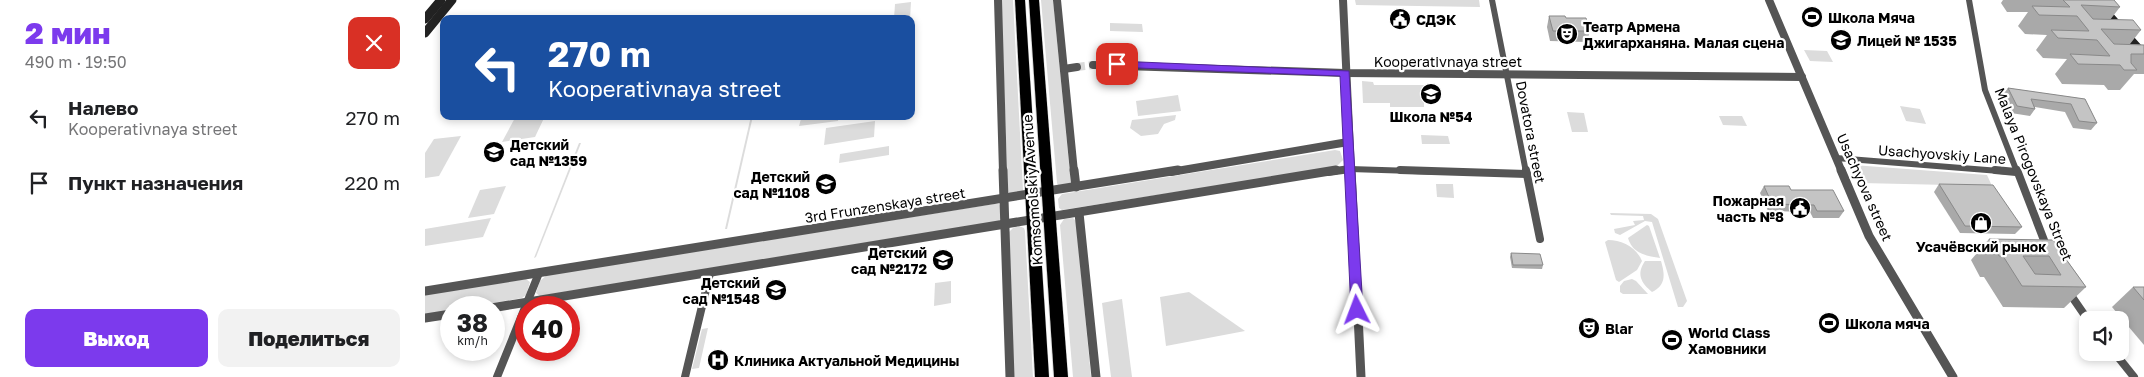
<!DOCTYPE html>
<html lang="ru">
<meta charset="utf-8">
<style>
:root{--surface:#fff;--page:#f2f2f2;--text:#202124;--muted:#757577;--accent:#7c3aed}
body{margin:0;font-family:"Golos Text",sans-serif;background:var(--page);color:var(--text);height:100vh;display:flex;flex-direction:column;font-size:19px;white-space:nowrap}
*{box-sizing:border-box;margin:0}
p{font-size:16px;color:var(--muted)}
.icon{flex:none;width:28px;height:28px;fill:none;stroke:currentColor;stroke-width:2;stroke-linecap:round;stroke-linejoin:round}
.map{position:relative;flex:1;overflow:hidden}
.sheet{display:flex;flex-direction:column;background:var(--surface);width:425px}
.sheet>*{flex:none}
.guide{position:absolute;left:15px;top:15px;width:475px;height:105px;border-radius:10px;box-shadow:0 2px 8px #0003;background:#1a4fa0;color:#fff;overflow:hidden}
.tools{position:absolute;left:1654px;top:311px;display:grid;gap:10px}
.tools a{display:grid;place-items:center;width:50px;height:50px;border-radius:10px;background:var(--surface);box-shadow:0 2px 8px #0003;font-size:25px}
.speed{position:absolute;left:15px;top:296px;display:flex;gap:10px;font-size:25px;font-weight:700;text-align:center}
.speed>*{display:grid;place-content:center;width:65px;height:65px;border-radius:50%;background:var(--surface);box-shadow:0 2px 8px #0003;line-height:1}
.speed small{font-size:12px;font-weight:400}
.speed .limit{border:8px solid #d22;background:#fff;color:#111}
.pin{position:absolute;display:grid;place-items:center;width:42px;height:42px;color:#fff;margin:-21px;border-radius:10px;box-shadow:0 2px 8px #0006}
.me{position:absolute;width:55px;margin:-28px;rotate:357deg;stroke-linejoin:round;filter:drop-shadow(0 0 4px #0008)}
.turn{display:flex;align-items:center;gap:18px;height:105px;padding:0 25px;font-size:22px}
.turn .icon{width:65px;height:65px;stroke-width:2.5}
.turn b{display:block;font-size:35px;line-height:42px}
.round{display:grid;place-items:center;flex:none;width:52px;height:52px;border-radius:10px;background:var(--page)}
.headline{display:flex;align-items:center;justify-content:space-between;height:85px;padding:0 25px}
h1{font-size:30px;font-weight:800;line-height:38px;color:var(--accent)}
.cta{display:flex;gap:10px;margin-top:auto;padding:10px 25px}
.cta a{flex:1;height:58px;border-radius:10px;background:var(--accent);color:#fff;font-size:20px;font-weight:800;line-height:58px;text-align:center}
.cta a+a{background:var(--page);color:var(--text)}
ul{padding:0;list-style:none}
li{display:flex;align-items:center;gap:15px;height:65px;padding:0 25px}
li div{flex:1}
li b{display:block;font-size:19px}
li em{font-style:normal}
main{display:flex;flex:1;min-height:0}
.map>svg:first-child{display:block}
</style>
<main>
<section class="sheet">
<div class="headline"><div><h1>2 мин</h1><p>490 m · 19:50</p></div><a class="round" style="background:#d93025;color:#fff"><svg class="icon" aria-label="close" viewBox="0 0 24 24"><path d="M6 6l12 12M18 6L6 18"/></svg></a></div>
<ul>
<li><svg class="icon" aria-label="left" viewBox="0 0 24 24"><path d="M17 20v-9H6M10 6l-5 5 5 5"/></svg><div><b>Налево</b><p>Kooperativnaya street</p></div><em>270 m</em></li>
<li><svg class="icon" aria-label="arrive" viewBox="0 0 24 24"><path d="M6 21V4h12l-3 4 3 4H6"/></svg><div><b>Пункт назначения</b></div><em>220 m</em></li>
</ul>
<div class="cta"><a>Выход</a><a>Поделиться</a></div>
</section>
<div class="map">
<svg width="1719" height="377" viewBox="0 0 1719 377">
<rect width="100%" height="100%" fill="#fff"/>
<g fill="#dcdcdc">
<path d="M576 0H588L598 190 597 193 589 196 583 192Z"/>
<path d="M616 0H628L646 184 633 185 632 183Z"/>
<path d="M930 0H1054L1055 7 931 5Z"/>
<path d="M486 2 485 19H469L470 4Z"/>
<path d="M685 23 717 24 718 32 685 31Z"/>
<path d="M1379 50 1402 51 1408 62 1385 61Z"/>
<path d="M937 81 948 82 949 85H1008L1010 103 999 102V107H965V103H938Z"/>
<path d="M753 95 756 111 713 116 711 101Z"/>
<path d="M1475 106 1495 109 1501 124 1481 121Z"/>
<path d="M1142 112 1159 113 1163 132H1147Z"/>
<path d="M751 115 750 120 739 124 733 134 716 136 705 128 707 120Z"/>
<path d="M91 116H120L110 137 77 142Z"/>
<path d="M326 116H328L302 229H300Z"/>
<path d="M394 116H414L413 121 374 126 376 119Z"/>
<path d="M1294 116H1317L1322 126 1298 125Z"/>
<path d="M450 121 449 137 399 145 401 128Z"/>
<path d="M996 135 1023 136 1025 144H997Z"/>
<path d="M36 136 14 176 0 178V153L9 139Z"/>
<path d="M154 143H156L111 257 109 258Z"/>
<path d="M464 146V155L414 163 415 154Z"/>
<path d="M910 150 915 151 918 160 911 167 637 210 634 208 633 199 637 194Z"/>
<path d="M1428 165 1562 175 1567 186 1436 183Z"/>
<path d="M1011 184H1028L1029 198 1012 197Z"/>
<path d="M81 186 69 214 43 218 55 190Z"/>
<path d="M569 204H574L576 207V218L574 221 115 296 111 293 115 281 122 275Z"/>
<path d="M1185 213 1226 214 1233 219 1262 301 1258 307H1253L1227 222 1220 221 1195 235 1190 233 1189 229 1210 225 1208 221 1219 220 1218 216 1186 215Z"/>
<path d="M66 218 58 237 0 246V229Z"/>
<path d="M648 218 651 221 666 377H648L635 225 639 219Z"/>
<path d="M1222 225 1224 226 1235 258C1221 256 1207 253 1203 238Z"/>
<path d="M594 226 599 228 600 231 608 377H589L584 232 588 228Z"/>
<path d="M1183 240C1197 240 1211 247 1217 261L1212 270 1194 282 1191 280 1180 242Z"/>
<path d="M1220 261H1236C1240 275 1241 285 1227 292 1216 283 1211 274 1220 261Z"/>
<path d="M101 279 105 282 101 295 97 298 44 307 26 308V310L0 315V294Z"/>
<path d="M1207 279 1211 281 1223 294H1198L1195 292V286L1199 281Z"/>
<path d="M526 281V303L509 306 510 283Z"/>
<path d="M764 292 820 331 741 346 735 297Z"/>
<path d="M697 299 707 377H686L677 303Z"/>
<path d="M283 328 274 368 267 369 277 329Z"/>
</g>
<g fill="none" stroke-linecap="round" stroke-linejoin="round">
<path stroke="#d9d9d9" stroke-width="8" stroke-dasharray="8 4" stroke-linecap="butt" d="M652 67 668 65"/>
<g stroke="#dbdbdb" stroke-width="1">
<g id="primary">
<path d="M590 0H600L624 377H610Z"/>
<path d="M604 0H614L643 377H629Z"/>
</g>
</g>
<g stroke="#555" stroke-width="6">
<path d="M1067 0 1101 172"/>
<path d="M1544 0 1560 90 1592 172"/>
<path d="M1411 158 1587 172"/>
<path d="M925 169 1019 172"/>
</g>
<g stroke="#555" stroke-width="8">
<path d="M975 170 1102 174"/>
<path d="M1101 170 1115 239"/>
<path d="M1570 170 1591 172"/>
<path d="M1592 170 1622 248"/>
<path d="M1643 291 1663 320"/>
<path d="M1689 352 1709 377"/>
<path d="M72 377 114 273"/>
<path d="M260 377 285 273"/>
</g>
<g stroke="#555" stroke-width="8">
<path d="M573 0 578 172"/>
<path d="M632 0 649 172"/>
<path d="M918 0 926 172"/>
<path d="M1344 0 1417 172"/>
<path d="M668 65 920 73 1377 77"/>
<path d="M639 69 652 67"/>
<path d="M746 172 923 142"/>
<path d="M903 172 925 169"/>
</g>
<g stroke="#555" stroke-width="9">
<path d="M578 170 585 377"/>
<path d="M649 170 651 187"/>
<path d="M926 170 936 377"/>
<path d="M1416 170 1444 236 1528 377"/>
<path d="M654 213 671 377"/>
<path d="M0 291 753 170"/>
<path d="M66 308 911 170"/>
<path d="M0 318 26 314"/>
</g>
<g stroke="#222" stroke-width="9">
<path d="M1670 0 1719 55"/>
<path d="M0 19 16 0"/>
<path d="M0 33 27 0"/>
</g>
<use href="#primary" fill="#000" fill-rule="evenodd"/>
</g>
<g fill="#a9a9a9">
<path d="M1578 0H1689L1695 7 1685 20 1716 30 1705 44 1719 45V74H1709L1695 90H1683L1679 85 1637 84 1630 74 1642 59 1618 58 1611 50 1622 35 1600 34 1593 26 1603 12H1582L1576 3Z"/>
<path d="M1124 16 1141 18 1165 31 1162 42 1125 41 1122 27Z"/>
<path d="M1583 88 1660 99 1672 123 1666 130 1648 128 1640 112 1610 107V109L1605 116 1586 113 1577 95Z"/>
<path d="M1514 184 1597 227 1590 234 1535 233 1509 192Z"/>
<path d="M1339 186 1366 190 1419 211 1414 218H1388L1385 212 1343 211 1335 193Z"/>
<path d="M1564 239 1640 255 1639 256 1661 287 1639 308 1578 307 1559 277H1555L1546 260Z"/>
<path d="M1086 253 1118 265 1117 269 1087 268 1085 257Z"/>
<path d="M1708 287H1719V345L1687 307Z"/>
</g>
<g fill="#c4c4c4" stroke="#898989" fill-rule="evenodd">
<path d="M1638 0H1689L1695 7 1656 5 1668 19 1708 20 1716 30 1676 29 1689 44 1719 45V54H1706V63L1712 70H1699L1695 65 1653 64 1645 54 1685 56 1672 40 1633 38 1626 30 1664 31 1652 16 1614 15 1607 6 1645 7Z"/>
<path d="M1124 16H1140L1141 18H1161L1165 31H1128Z"/>
<path d="M1583 88 1660 99 1672 123 1654 121 1646 104 1606 99 1610 109 1592 106Z"/>
<path d="M1514 184 1568 185 1597 227 1540 226Z"/>
<path d="M1339 186H1364L1366 190H1408L1419 211H1392L1389 205 1347 204Z"/>
<path d="M1564 239 1628 240 1640 255H1638L1661 287 1597 286 1578 256H1574ZM1598 256H1624L1636 275 1610 274Z"/>
<path d="M1086 253 1115 254 1118 265H1088Z"/>
<path d="M1708 287H1719V300Z"/>
</g>
<path fill="#7c3aed" stroke="#51269a" d="M692 61 924 71 938 310 936 314 932 315 927 314 926 310 915 76 688 67V62Z"/>
<defs>
<g id="stadium-disc" transform="scale(1.125)"><circle r="9.5" fill="#000" stroke="#fff"/><path d="M0-5a6.5 5 0 1 0 0 10a6.5 5 0 1 0 0-10ZM-3.5-1.8h7v3.6h-7Z" fill="#fff"/></g>
<g id="civic-disc" transform="scale(1.125)"><circle r="9.5" fill="#000" stroke="#fff"/><path d="M-.6-6.5H3V-4.5H.6V-3L4-1V1h2V6H-6V1h2V-1L-.6-3ZM-1.2 2.5V6h2.4V2.5Z" fill="#fff"/></g>
<g id="theatre-disc" transform="scale(1.125)"><circle r="9.5" fill="#000" stroke="#fff"/><path d="M-5-5.5Q0-4 5-5.5V0Q5 5 0 6Q-5 5-5 0ZM-3.3-2.5H-1v1.5H-3.3ZM1-2.5H3.3v1.5H1ZM-2.8 1Q0 5.5 2.8 1Z" fill="#fff"/></g>
<g id="school-disc" transform="scale(1.125)"><circle r="9.5" fill="#000" stroke="#fff"/><path d="M0-5L7-2L0 1L-7-2ZM-4 1L0 2.5L4 1V4Q0 6-4 4Z" fill="#fff"/></g>
<g id="shop-disc" transform="scale(1.125)"><circle r="9.5" fill="#000" stroke="#fff"/><path d="M-5-2.5h2.3a2.7 3.5 0 0 1 5.4 0H5L5.5 6h-11ZM-1.5-2.5h3a1.5 2.3 0 0 0-3 0Z" fill="#fff"/></g>
<g id="hospital-disc" transform="scale(1.125)"><circle r="9.5" fill="#000" stroke="#fff"/><path d="M-5-5h3v3.5h4V-5h3V5h-3V1.5h-4V5h-3Z" fill="#fff"/></g>
</defs>
<g fill-rule="evenodd">
<use href="#stadium-disc" x="1387" y="17"/>
<use href="#civic-disc" x="975" y="19"/>
<use href="#theatre-disc" x="1142" y="34"/>
<use href="#school-disc" x="1416" y="40"/>
<use href="#school-disc" x="1006" y="94"/>
<use href="#school-disc" x="69" y="152"/>
<use href="#school-disc" x="401" y="184"/>
<use href="#civic-disc" x="1375" y="208"/>
<use href="#shop-disc" x="1556" y="223"/>
<use href="#school-disc" x="518" y="260"/>
<use href="#school-disc" x="351" y="290"/>
<use href="#stadium-disc" x="1404" y="323"/>
<use href="#theatre-disc" x="1164" y="328"/>
<use href="#stadium-disc" x="1247" y="340"/>
<use href="#hospital-disc" x="293" y="360"/>
</g>
<g text-anchor="middle" dominant-baseline="central" stroke-width="4.5" stroke-linejoin="round" paint-order="stroke">
<g font-size="14" font-weight="bold" fill="#000" stroke="#fff" text-anchor="start">
<text x="1403" y="17">Школа Мяча</text>
<text x="991" y="19">СДЭК</text>
<text x="1158" y="26">Театр Армена<tspan x="1158" dy="16">Джигарханяна. Малая сцена</tspan></text>
<text x="1432" y="40">Лицей № 1535</text>
<text x="1006" y="116" text-anchor="middle">Школа №54</text>
<text x="85" y="144">Детский<tspan x="85" dy="16">сад №1359</tspan></text>
<text x="385" y="176" text-anchor="end">Детский<tspan x="385" dy="16">сад №1108</tspan></text>
<text x="1359" y="200" text-anchor="end">Пожарная<tspan x="1359" dy="16">часть №8</tspan></text>
<text x="1556" y="246" text-anchor="middle">Усачёвский рынок</text>
<text x="502" y="252" text-anchor="end">Детский<tspan x="502" dy="16">сад №2172</tspan></text>
<text x="335" y="282" text-anchor="end">Детский<tspan x="335" dy="16">сад №1548</tspan></text>
<text x="1420" y="323">Школа мяча</text>
<text x="1180" y="328">Blar</text>
<text x="1263" y="332">World Class<tspan x="1263" dy="16">Хамовники</tspan></text>
<text x="309" y="360">Клиника Актуальной Медицины</text>
</g>
<g font-size="14" fill="#000" stroke="#fff">
<text x="1023" y="61">Kooperativnaya street</text>
<text transform="translate(1106 132) rotate(79)">Dovatora street</text>
<text transform="translate(1517 154) rotate(4)">Usachyovskiy Lane</text>
<text transform="translate(1609 174) rotate(68)">Malaya Pirogovskaya Street</text>
<text transform="translate(1440 187) rotate(66)">Usachyova street</text>
<text transform="translate(607 190) rotate(-94)">Komsomolskiy Avenue</text>
<text transform="translate(460 205) rotate(-9)">3rd Frunzenskaya street</text>
</g>
</g>
</svg>
<div class="tools">
<a><svg class="icon" aria-label="sound" viewBox="0 0 24 24"><path d="M4 9h4l5-4v14l-5-4H4zM17 9q2 3 0 6"/></svg></a>
</div>
<div class="speed"><div>38<small>km/h</small></div><div class="limit">40</div></div>
<div class="pin" style="left:692px;top:64px;background:#d93025"><svg class="icon" aria-label="arrive" viewBox="0 0 24 24"><path d="M6 21V4h12l-3 4 3 4H6"/></svg></div>
<svg class="me" style="left:932px;top:310px" viewBox="-20 -20 40 40"><path d="M0-17L14 15 0 8-14 15z" fill="#7c3aed" stroke="#fff" stroke-width="4"/></svg>
<div class="guide">
<div class="turn"><svg class="icon" aria-label="left" viewBox="0 0 24 24"><path d="M17 20v-9H6M10 6l-5 5 5 5"/></svg><div><b>270 m</b>Kooperativnaya street</div></div>
</div>
</div>
</main>
